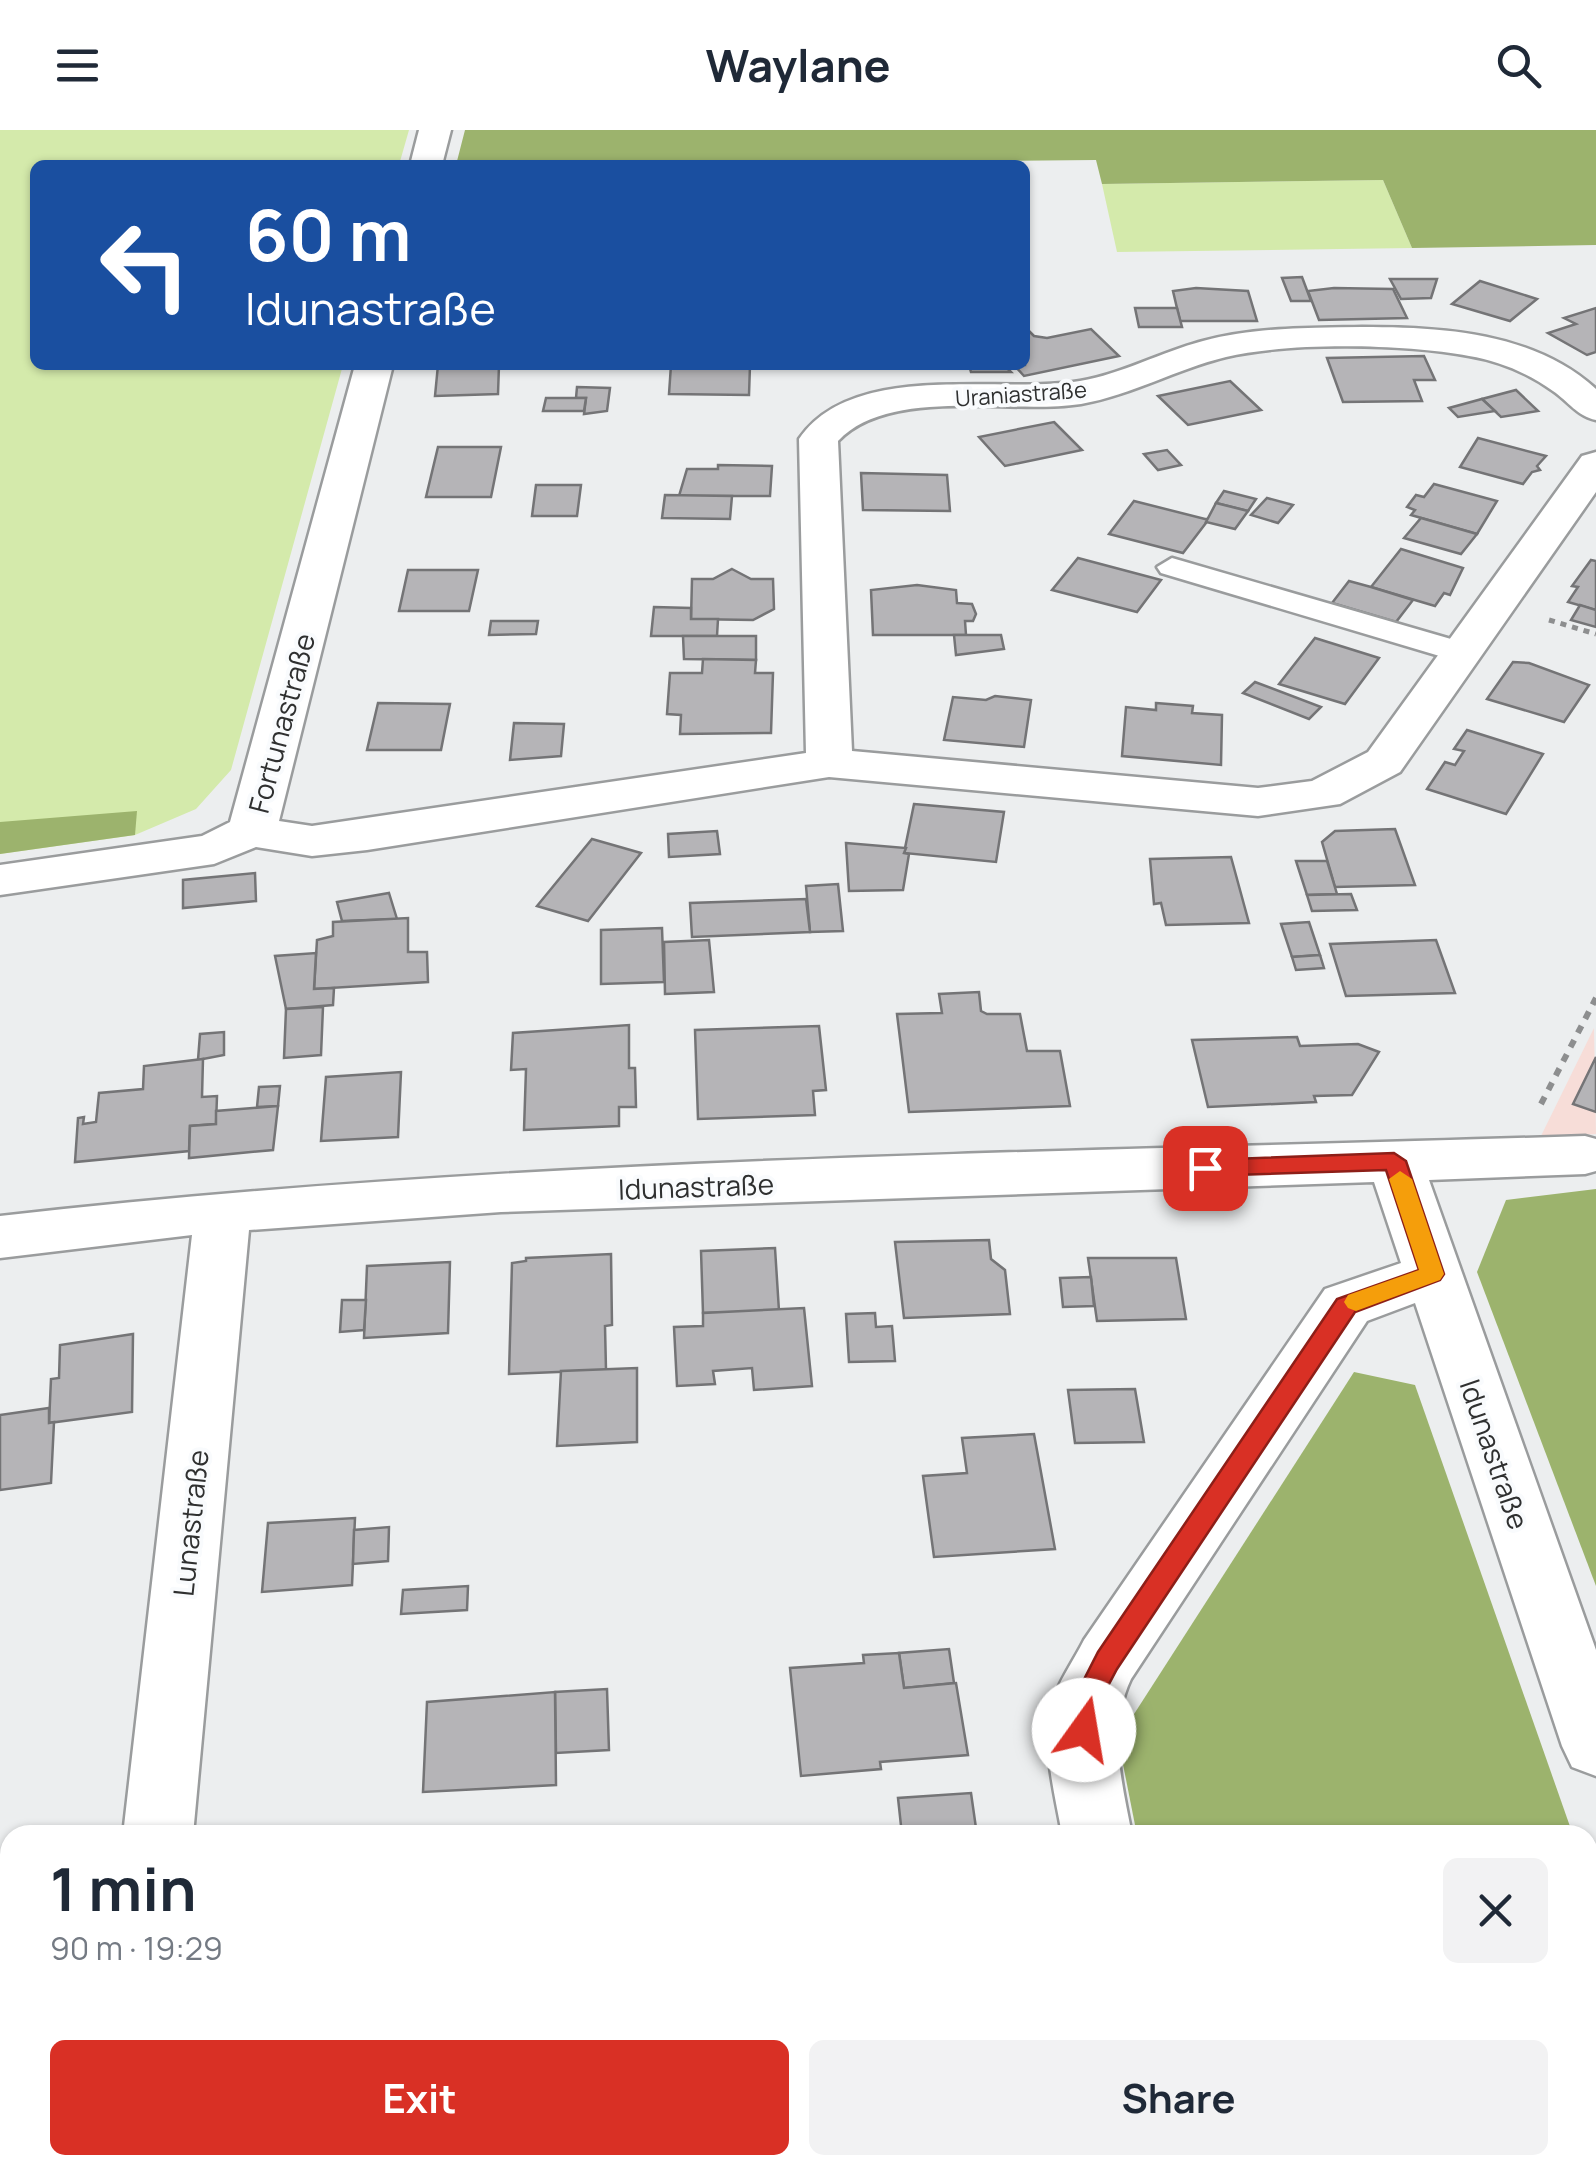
<!DOCTYPE html>
<meta charset="utf-8">
<style>
:root{--surface:#fff;--page:#f2f2f3;--text:#1f2937;--muted:#747a83;--accent:#d93025}
body{margin:0;font-family:Manrope,sans-serif;background:var(--page);color:var(--text);height:100vh;display:flex;flex-direction:column;font-size:38px;white-space:nowrap}
*{box-sizing:border-box;margin:0}
p{font-size:32px;color:var(--muted)}
.icon{flex:none;width:55px;height:55px;fill:none;stroke:currentColor;stroke-width:2;stroke-linecap:round;stroke-linejoin:round}
.map{position:relative;flex:1;overflow:hidden}
.drawer{position:absolute;left:0px;top:1695px;width:1598px;height:350px;display:flex;flex-direction:column;background:var(--surface);border-radius:30px 30px 0 0;box-shadow:0 2px 8px #0004}
.drawer>*{flex:none}
.banner{position:absolute;left:30px;top:30px;width:1000px;height:210px;border-radius:15px;box-shadow:0 2px 8px #0004;background:#1a4fa0;color:#fff;overflow:hidden}
.pin{position:absolute;display:grid;place-items:center;width:85px;height:85px;color:#fff;margin:-42px;border-radius:20px;box-shadow:0 5px 15px #0006}
.me{position:absolute;width:110px;margin:-55px;rotate:13deg;stroke-linejoin:round;filter:drop-shadow(0 0 8px #0008)}
.turn{display:flex;align-items:center;gap:35px;height:210px;padding:0 50px;font-size:45px}
.turn .icon{width:130px;height:130px;stroke-width:2.5}
.turn b{display:block;font-size:70px;line-height:85px}
.round{display:grid;place-items:center;flex:none;width:105px;height:105px;border-radius:15px;background:var(--page)}
.head{display:flex;align-items:center;justify-content:space-between;height:170px;padding:0 50px}
h1{font-size:60px;font-weight:700;line-height:75px}
.action{display:flex;gap:20px;margin-top:auto;padding:20px 50px}
.action a{flex:1;height:115px;border-radius:15px;background:var(--accent);color:#fff;font-size:40px;font-weight:700;line-height:115px;text-align:center}
.action a+a{background:var(--page);color:var(--text)}
header{display:flex;justify-content:space-between;align-items:center;height:130px;padding:0 50px;background:var(--surface);font-size:45px;font-weight:700}
.map>svg:first-child{display:block}
</style>
<header><svg class="icon" aria-label="menu" viewBox="0 0 24 24"><path d="M4 6h16M4 12h16M4 18h16"/></svg>Waylane<svg class="icon" aria-label="search" viewBox="0 0 24 24"><circle cx="10" cy="10" r="6"/><path d="M15 15l6 6"/></svg></header>
<div class="map">
<svg width="1596" height="2045" viewBox="0 0 1596 2045">
<rect width="100%" height="100%" fill="#eceeef"/>
<path fill="#f7ddd8" d="M1594 898 1596 1004 1540 1008Z"/>
<g fill="#d4eaab">
<path d="M0 0H409L399 35H35V235H343L231 640 196 679 135 705 0 724Z"/>
<path d="M1383 50 1412 118 1117 122 1102 54Z"/>
</g>
<g fill="#9cb36d">
<path d="M465 0H1596V115L1412 118 1383 50 1102 54 1096 30 456 35Z"/>
<path d="M137 681 135 705 0 724V692Z"/>
<path d="M1596 1059V1456L1477 1142 1506 1070Z"/>
<path d="M1354 1242 1415 1255 1573 1705H1137L1118 1609Z"/>
<path d="M1588 1745 1596 1769V2045H1205L1203 2035H1588Z"/>
</g>
<g fill="#b5b4b7" stroke="#747476" stroke-width="2.5">
<path d="M1302 147 1311 171H1291L1282 148Z"/>
<path d="M1390 149H1437L1431 168 1401 169Z"/>
<path d="M1480 151 1537 169 1510 191 1452 174Z"/>
<path d="M1196 158 1248 161 1257 191H1180L1173 161Z"/>
<path d="M1334 158 1393 159 1407 188 1319 190 1308 161Z"/>
<path d="M1135 178H1177L1182 197H1139Z"/>
<path d="M1596 178V222L1587 225 1548 203 1576 194 1564 188Z"/>
<path d="M1025 197 1034 206 1047 208 1091 199 1119 226 1024 246 1014 235H1025Z"/>
<path d="M1424 226 1435 250H1414L1422 271 1343 272 1327 228Z"/>
<path d="M438 235H499L498 264 435 266Z"/>
<path d="M671 235H750L749 265 669 264Z"/>
<path d="M969 235H1004L1011 242H971Z"/>
<path d="M1230 251 1261 280 1188 295 1158 266Z"/>
<path d="M577 257 610 258 607 281 584 284 586 268H576Z"/>
<path d="M1516 260 1538 281 1501 287 1482 269Z"/>
<path d="M546 268H586L584 281H543Z"/>
<path d="M1482 269 1495 281 1458 287 1449 278Z"/>
<path d="M1054 292 1082 320 1005 336 979 307Z"/>
<path d="M1478 308 1546 326 1537 336 1540 340 1532 342 1523 354 1460 337Z"/>
<path d="M438 317H501L491 367H426Z"/>
<path d="M1167 320 1181 335 1158 340 1144 324Z"/>
<path d="M718 335 772 336 770 366H679L687 339H718Z"/>
<path d="M861 343 947 345 950 381 863 380Z"/>
<path d="M1434 354 1497 371 1477 404 1411 385 1415 380 1407 377 1416 365 1424 367Z"/>
<path d="M536 355H581L577 386H532Z"/>
<path d="M1224 361 1256 369 1248 381 1216 373Z"/>
<path d="M665 365 732 366 730 389 662 388Z"/>
<path d="M1267 368 1293 375 1278 393 1251 385Z"/>
<path d="M1134 371 1205 389H1209L1183 423 1109 404Z"/>
<path d="M1216 373 1248 381 1235 399 1206 392Z"/>
<path d="M1421 388 1477 404 1461 424 1404 408Z"/>
<path d="M1401 419 1463 438 1450 465 1444 463 1435 476 1371 457Z"/>
<path d="M1078 428 1161 450 1137 482 1052 460Z"/>
<path d="M1591 430 1596 431V480L1568 472 1578 457 1572 456Z"/>
<path d="M732 439 751 449H773L774 479 753 490 691 489 692 449H713Z"/>
<path d="M408 440H478L469 481H399Z"/>
<path d="M1349 451 1371 457 1413 470 1396 492 1332 473Z"/>
<path d="M917 455 956 460 957 473 972 474 976 484 973 491H965L966 505H873L871 460Z"/>
<path d="M1580 475 1596 480V497L1571 490Z"/>
<path d="M654 477 691 478V489H718L717 506H651Z"/>
<path d="M491 491H538L536 504 489 505Z"/>
<path d="M954 505H1001L1004 519 956 525Z"/>
<path d="M683 506H756V530L684 529Z"/>
<path d="M1315 508 1379 528 1345 574 1279 554Z"/>
<path d="M703 529 756 530 755 543H773L771 603 680 604 681 585 667 584 670 543H702Z"/>
<path d="M1513 532 1529 533 1589 555 1564 592 1487 569Z"/>
<path d="M1255 552 1321 577 1309 589 1243 563Z"/>
<path d="M995 566 1031 570 1024 617 944 610 953 567 986 570Z"/>
<path d="M378 573 450 574 441 620H367Z"/>
<path d="M1156 573 1193 576 1192 583 1222 585 1221 635 1122 626 1126 577 1156 580Z"/>
<path d="M514 593 564 594 561 626 510 630Z"/>
<path d="M1467 600 1543 624 1506 684 1427 659 1445 632 1455 635 1464 621 1454 619Z"/>
<path d="M914 674 1004 682 996 732 904 723Z"/>
<path d="M1395 699 1415 755 1335 757 1322 712 1335 701Z"/>
<path d="M717 701 720 724 669 727 668 704Z"/>
<path d="M592 709 641 723 588 791 537 776Z"/>
<path d="M846 713 906 718 904 723 909 724 903 760 849 761Z"/>
<path d="M1231 727 1249 793 1166 795 1161 773 1154 774 1150 729Z"/>
<path d="M1296 731H1327L1337 764 1307 765Z"/>
<path d="M255 743 256 771 183 778V750Z"/>
<path d="M838 754 843 801 810 802 806 756Z"/>
<path d="M389 763 397 789 342 791 337 772Z"/>
<path d="M1351 764 1357 780 1312 781 1307 765Z"/>
<path d="M806 769 810 802 692 807 690 773Z"/>
<path d="M408 788V822H427L428 852 314 859 317 810 333 806V792Z"/>
<path d="M1309 792 1320 825 1292 827 1281 794Z"/>
<path d="M662 798 664 852 601 854V800Z"/>
<path d="M709 810 714 862 665 864 664 812Z"/>
<path d="M1436 810 1455 863 1346 866 1330 814Z"/>
<path d="M316 823 314 859 334 858 333 875 286 879 275 826Z"/>
<path d="M1320 825 1324 838 1296 840 1292 827Z"/>
<path d="M979 862 981 881 987 884H1020L1027 921H1060L1070 976 909 982 897 884 942 883 939 864Z"/>
<path d="M323 877 321 925 284 928 286 879Z"/>
<path d="M629 895V938H635L636 977H619V996L524 1000 526 939 511 940 513 903Z"/>
<path d="M819 896 826 960 813 961 815 985 698 989 695 900Z"/>
<path d="M224 902V925L198 930 200 904Z"/>
<path d="M1297 907 1300 916 1358 914 1379 922 1352 965 1314 966 1316 972 1208 977 1192 910Z"/>
<path d="M1596 927V982L1573 974Z"/>
<path d="M203 929 202 967 217 966 216 994 190 996 189 1021 75 1032 78 988 84 987 83 994 96 992 99 963 143 959 144 936Z"/>
<path d="M401 942 398 1007 321 1011 326 947Z"/>
<path d="M280 956 278 976 257 977 259 957Z"/>
<path d="M278 976 273 1020 189 1028 190 996 216 994V981Z"/>
<path d="M989 1110 991 1129 1005 1140 1010 1184 904 1188 895 1112Z"/>
<path d="M775 1118 779 1181 703 1183 701 1121Z"/>
<path d="M611 1124 612 1195 605 1196 606 1240 509 1244 512 1133 526 1131V1128Z"/>
<path d="M1088 1128H1176L1186 1189 1097 1191Z"/>
<path d="M450 1132 448 1203 364 1208 367 1136Z"/>
<path d="M1091 1147 1094 1176 1063 1177 1060 1148Z"/>
<path d="M342 1170H366L364 1200 340 1202Z"/>
<path d="M804 1178 812 1256 754 1260 752 1238 713 1241 715 1254 677 1256 674 1197 703 1196V1183Z"/>
<path d="M875 1183 876 1197 892 1196 895 1231 849 1232 846 1184Z"/>
<path d="M133 1204 132 1282 49 1293 51 1249 59 1248 60 1215Z"/>
<path d="M637 1238V1312L557 1316 561 1241Z"/>
<path d="M1135 1259 1144 1312 1075 1313 1068 1260Z"/>
<path d="M49 1278V1293L54 1292 51 1353 0 1360V1285Z"/>
<path d="M1034 1304 1055 1419 934 1427 923 1346 967 1343 962 1308Z"/>
<path d="M355 1388 352 1455 262 1462 268 1393Z"/>
<path d="M389 1397 388 1431 353 1434 354 1400Z"/>
<path d="M468 1456 467 1480 401 1484 403 1460Z"/>
<path d="M949 1519 954 1553 904 1558 899 1523Z"/>
<path d="M899 1523 904 1558 956 1553 968 1625 880 1632 881 1639 801 1646 790 1538 864 1533 863 1525Z"/>
<path d="M607 1559 609 1620 556 1623 555 1562Z"/>
<path d="M555 1562 556 1655 423 1662 427 1572Z"/>
<path d="M971 1663 977 1705H902L898 1668Z"/>
<path d="M0 1814H10V1961L0 1962Z"/>
<path d="M0 1992H10V2033L0 2034Z"/>
</g>
<g fill="none" stroke-linecap="round" stroke-linejoin="round">
<g stroke="#9a9c9d" stroke-width="5">
<path id="service" d="M1172 428 1475 516 1480 523 1464 533 1453 530 1161 443 1157 437Z"/>
</g>
<g stroke="#9a9c9d" stroke-width="5">
<g id="minor">
<path d="M419 0H451L442 35H410Z"/>
<path d="M1362 197C1442 197 1534 202 1596 259V290C1577 286 1569 272 1553 261 1528 243 1499 231 1469 226 1404 214 1290 212 1226 227 1176 239 1132 265 1081 274 1010 285 890 256 838 311L852 621 1258 658 1312 651 1368 622 1582 326 1596 322V362L1400 642 1340 674 1258 686 829 647 367 720 312 726 256 717 214 734 0 765V735L202 706 230 692 355 235H393L279 691 312 696 806 623 799 309C853 230 997 264 1080 251 1122 244 1161 222 1203 211 1255 197 1308 198 1362 197Z"/>
<path d="M1585 1006 1596 1009V1041L1585 1044 1429 1050 1596 1520V1646L1572 1637 1562 1616 1415 1173 1367 1191 1131 1549C1107 1600 1122 1652 1132 1705H1062C1055 1663 1041 1616 1052 1573 1058 1552 1074 1530 1084 1510L1325 1159 1401 1133 1374 1052 501 1082 249 1100 193 1705H123L192 1105 0 1128V1086C526 1026 1057 1023 1585 1006Z"/>
<path d="M86 2035H164L163 2045H85Z"/>
<path d="M1116 2035H1194L1196 2045H1118Z"/>
</g>
</g>
<path stroke="#8d8e8f" stroke-width="5" stroke-dasharray="6 6" stroke-linecap="butt" d="M1549 490 1596 504"/>
<path stroke="#8d8e8f" stroke-width="6" stroke-dasharray="8 8" stroke-linecap="butt" d="M1541 974 1596 868"/>
<use href="#service" fill="#fff" fill-rule="evenodd"/>
<use href="#minor" fill="#fff" fill-rule="evenodd"/>
</g>
<path fill="#d93025" stroke="#8d1f18" stroke-width="2.5" d="M1394 1023 1406 1031 1444 1144 1440 1150 1355 1182 1117 1539 1099 1573 1094 1609 1084 1613 1075 1609 1072 1573 1098 1522 1337 1169 1419 1140 1386 1040 1205 1046 1194 1038 1205 1030Z"/>
<path fill="#f59e0b" d="M1400 1041 1412 1049 1444 1144 1440 1150 1356 1181 1348 1178 1344 1172 1348 1165 1419 1140 1389 1049Z"/>
<g text-anchor="middle" dominant-baseline="central" stroke-width="8" stroke-linejoin="round" paint-order="stroke">
<g font-size="22" fill="#2f3030" stroke="#f9fbfd">
<text transform="translate(1021 264) rotate(-4)">Uraniastraße</text>
</g>
<g font-size="28" fill="#2f3030" stroke="#f9fbfd">
<text transform="translate(281 593) rotate(-75)">Fortunastraße</text>
<text transform="translate(696 1056) rotate(-2)">Idunastraße</text>
<text transform="translate(1495 1324) rotate(71)">Idunastraße</text>
<text transform="translate(190 1393) rotate(-84)">Lunastraße</text>
</g>
</g>
</svg>
<div class="pin" style="left:1205px;top:1038px;background:#d93025"><svg class="icon" aria-label="arrive" viewBox="0 0 24 24"><path d="M6 21V4h12l-3 4 3 4H6"/></svg></div>
<svg class="me" style="left:1084px;top:1600px" viewBox="-20 -20 40 40"><circle r="19" fill="#fff"/><path d="M0-13L10 11 0 6-10 11z" fill="#d93025"/></svg>
<div class="banner">
<div class="turn"><svg class="icon" aria-label="left" viewBox="0 0 24 24"><path d="M17 20v-9H6M10 6l-5 5 5 5"/></svg><div><b>60 m</b>Idunastraße</div></div>
</div>
<section class="drawer">
<div class="head"><div><h1>1 min</h1><p>90 m · 19:29</p></div><a class="round"><svg class="icon" aria-label="close" viewBox="0 0 24 24"><path d="M6 6l12 12M18 6L6 18"/></svg></a></div>
<div class="action"><a>Exit</a><a>Share</a></div>
</section>
</div>
